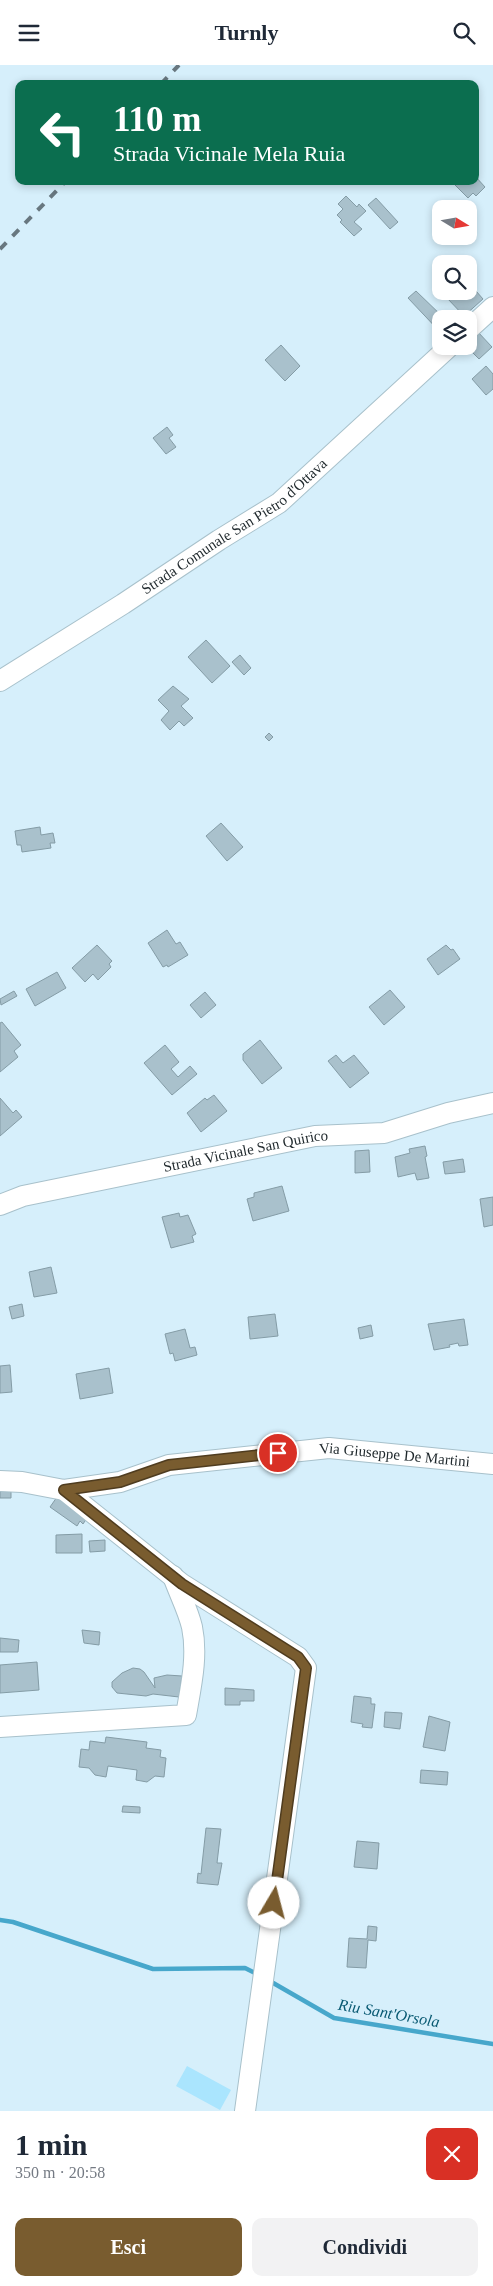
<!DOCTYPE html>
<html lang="it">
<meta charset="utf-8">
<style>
:root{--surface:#fff;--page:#f2f2f3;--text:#1f2937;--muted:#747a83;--accent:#795c2f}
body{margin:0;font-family:"Times New Roman",serif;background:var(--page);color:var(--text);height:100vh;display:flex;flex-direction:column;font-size:19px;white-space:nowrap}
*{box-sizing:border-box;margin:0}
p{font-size:16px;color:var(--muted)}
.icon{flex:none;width:28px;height:28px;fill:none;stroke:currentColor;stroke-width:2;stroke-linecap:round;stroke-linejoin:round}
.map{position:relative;height:2046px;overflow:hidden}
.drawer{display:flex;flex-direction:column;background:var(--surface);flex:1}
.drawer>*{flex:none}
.guide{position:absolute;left:15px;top:15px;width:464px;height:105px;border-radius:10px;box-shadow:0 2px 8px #0003;background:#0b6e4f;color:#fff;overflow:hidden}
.needle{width:32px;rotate:101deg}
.buttons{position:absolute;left:432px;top:135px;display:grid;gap:10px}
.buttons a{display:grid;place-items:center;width:45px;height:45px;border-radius:10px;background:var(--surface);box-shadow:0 2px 8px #0003;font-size:25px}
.pin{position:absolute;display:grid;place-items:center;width:42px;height:42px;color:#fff;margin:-21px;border:2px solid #fff;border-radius:50%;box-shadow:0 1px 5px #0007}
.me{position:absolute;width:55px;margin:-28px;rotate:8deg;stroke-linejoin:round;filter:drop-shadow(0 0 4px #0008)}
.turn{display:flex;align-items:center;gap:18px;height:105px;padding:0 15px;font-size:22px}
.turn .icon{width:65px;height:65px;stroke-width:2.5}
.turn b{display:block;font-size:35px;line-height:42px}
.round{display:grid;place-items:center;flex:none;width:52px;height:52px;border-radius:10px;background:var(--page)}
.overview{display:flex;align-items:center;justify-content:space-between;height:85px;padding:0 15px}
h1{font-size:30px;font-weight:600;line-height:38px}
.button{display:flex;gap:10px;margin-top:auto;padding:10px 15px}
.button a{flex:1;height:58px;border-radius:10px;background:var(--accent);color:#fff;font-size:20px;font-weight:600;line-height:58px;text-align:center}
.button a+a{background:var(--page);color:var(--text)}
header{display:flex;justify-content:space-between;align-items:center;height:65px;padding:0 15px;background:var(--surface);font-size:22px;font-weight:600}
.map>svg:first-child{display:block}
</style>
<header><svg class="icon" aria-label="menu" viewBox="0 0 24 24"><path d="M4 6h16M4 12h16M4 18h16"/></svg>Turnly<svg class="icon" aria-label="search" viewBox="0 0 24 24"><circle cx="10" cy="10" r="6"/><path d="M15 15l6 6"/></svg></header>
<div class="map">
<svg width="493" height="2046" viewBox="0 0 493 2046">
<rect width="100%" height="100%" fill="#d6effb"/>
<path fill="#aae5fe" d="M187 2001 231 2025 220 2045 176 2021Z"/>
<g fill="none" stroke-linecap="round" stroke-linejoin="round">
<g stroke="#47a7cb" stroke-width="4.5">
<path d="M0 1855 13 1857 153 1904 245 1903 259 1910"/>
<path d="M268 1915 334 1953 493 1979"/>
</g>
</g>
<g fill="#a9c1cc" stroke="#849ca6">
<path d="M475 111 485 122 476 131 473 128 468 133 451 116H475Z"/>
<path d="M346 131 357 142 359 139 366 146 354 157 362 164 354 171 340 157 342 155 337 150 343 144 338 139Z"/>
<path d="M376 133 398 157 390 164 368 140Z"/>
<path d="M469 218 483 234 464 251 447 233 455 226H469Z"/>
<path d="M416 226 445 254H441V268L408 233Z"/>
<path d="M477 266 492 282 479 294 466 281H469V274Z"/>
<path d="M281 280 300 301 285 316 265 295Z"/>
<path d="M486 301 493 309V324L486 330 472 314Z"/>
<path d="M167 362 173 370 169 373 176 382 166 389 153 373Z"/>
<path d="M206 575 230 601 212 618 188 592Z"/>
<path d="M240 590 251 603 244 610 232 597Z"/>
<path d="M173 621 189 634 181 641 193 653 184 661 179 656 170 665 161 655 169 646 158 635Z"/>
<path d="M269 668 273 672 269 676 265 672Z"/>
<path d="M221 758 243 782 227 796 206 771Z"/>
<path d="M40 762 41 770 53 768 55 778H50L51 783 22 787 21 780H17L15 766Z"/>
<path d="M167 865 176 879 180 877 188 890 168 902 167 900 163 902 148 878Z"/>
<path d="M97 880 112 896 109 899 111 902 98 915 93 909 85 917 72 903Z"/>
<path d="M446 880 451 885 453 884 460 894 438 910 427 894Z"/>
<path d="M57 907 66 923 35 941 26 924Z"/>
<path d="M390 925 405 942 384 960 369 942Z"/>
<path d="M14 926 17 931 1 940 0 934Z"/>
<path d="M205 927 216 940 201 953 190 940Z"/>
<path d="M2 957 21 980 14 986 18 992 0 1007V958Z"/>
<path d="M260 975 282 1003 262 1019 243 995V989Z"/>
<path d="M165 980 179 997 171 1004 178 1012 190 1001 197 1009 172 1030 144 998Z"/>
<path d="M336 990 343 998 354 990 369 1008 350 1023 328 996Z"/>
<path d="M214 1030 227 1046 201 1067 187 1048 205 1033 207 1035Z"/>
<path d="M0 1033 13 1048 16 1045 22 1052 0 1071Z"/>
<path d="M425 1081 427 1091 425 1092 429 1113 417 1115 415 1108 398 1112 395 1092 410 1088 409 1084Z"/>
<path d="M369 1085 370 1107 355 1108V1086Z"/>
<path d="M463 1094 465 1107 445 1109 443 1097Z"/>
<path d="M282 1121 289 1146 253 1156 247 1134 254 1132V1128Z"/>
<path d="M493 1132V1160L484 1162 480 1134Z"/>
<path d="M179 1148 180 1152 188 1150 196 1169 192 1171 194 1177 171 1183 162 1152Z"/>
<path d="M51 1202 57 1228 34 1232 29 1207Z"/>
<path d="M22 1239 24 1251 12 1254 9 1242Z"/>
<path d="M275 1249 278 1271 250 1274 248 1252Z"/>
<path d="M464 1254 468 1280 459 1281 458 1278 449 1280 450 1282 434 1285 428 1259Z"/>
<path d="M371 1260 373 1271 360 1274 358 1263Z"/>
<path d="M185 1264 190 1283 195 1282 197 1290 175 1296 173 1288 170 1289 165 1269Z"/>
<path d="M10 1300 12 1327 0 1328V1301Z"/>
<path d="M109 1303 113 1328 80 1334 76 1309Z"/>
<path d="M11 1422V1433H0V1423Z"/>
<path d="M57 1432 87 1453 83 1459 80 1456 77 1461 50 1442Z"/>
<path d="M82 1469V1488H56V1470Z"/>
<path d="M105 1475V1486L90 1487 89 1476Z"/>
<path d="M82 1565 100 1567 99 1580 84 1578Z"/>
<path d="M0 1573 19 1575 18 1587H0Z"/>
<path d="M37 1597 39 1625 0 1628V1600Z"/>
<path d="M133 1603 140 1604 144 1607 155 1623 154 1613 167 1610 182 1611 179 1632 153 1629 146 1631 117 1628 112 1622V1617L122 1608Z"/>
<path d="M225 1623 254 1625V1636H240V1640H225Z"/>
<path d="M354 1631 371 1633V1639H375L372 1663 362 1662 363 1659 351 1657Z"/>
<path d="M385 1647 402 1648 400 1664 384 1662Z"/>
<path d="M429 1651 450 1657 445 1686 423 1682Z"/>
<path d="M106 1672 147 1677 146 1683 161 1685 160 1692 166 1693 164 1712 155 1711 147 1717 136 1715 137 1705 108 1701 106 1712 95 1710 89 1703 79 1702 81 1684 89 1685 90 1676 105 1678Z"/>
<path d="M421 1705 448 1707 447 1720 420 1718Z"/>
<path d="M123 1741 140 1742V1748L122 1747Z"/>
<path d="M206 1763 221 1764 217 1798H222L218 1820 197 1818 198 1808 201 1809Z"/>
<path d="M357 1776 379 1778 377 1804 354 1802Z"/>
<path d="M368 1861 377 1862 376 1876 368 1875 366 1903 347 1902 349 1873 367 1874Z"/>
</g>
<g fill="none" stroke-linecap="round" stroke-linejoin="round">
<g stroke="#a8c1cb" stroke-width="22">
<g id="minor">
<path d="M469 264 493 242"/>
<path id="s1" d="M0 616 123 539 219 475 279 438 450 281"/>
<path id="s2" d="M0 1140 23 1131 315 1071 384 1068 448 1048 493 1038"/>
<path id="s3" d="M0 1416 22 1417 64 1425 120 1417 169 1400 329 1383 493 1399"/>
<path d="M64 1425 182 1519 298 1592 306 1603 245 2046"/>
<path d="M0 1662 186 1650C191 1621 198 1591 192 1562 188 1545 179 1528 173 1511"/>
</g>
</g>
<use href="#minor" stroke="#fff" stroke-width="20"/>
<g stroke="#68777f" stroke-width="4" stroke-dasharray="9 9" stroke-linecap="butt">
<path d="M161 19 179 0"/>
<path d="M0 184 66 116"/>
</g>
</g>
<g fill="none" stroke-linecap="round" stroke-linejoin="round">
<g stroke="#4f3c1f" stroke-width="12">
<path id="route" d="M274 1838 306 1603 298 1592 182 1519 64 1425 120 1417 169 1400 278 1388"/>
</g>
<use href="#route" stroke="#795c2f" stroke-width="9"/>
</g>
<g text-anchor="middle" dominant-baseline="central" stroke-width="4" stroke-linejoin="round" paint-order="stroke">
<g font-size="15" fill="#1f282c" stroke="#d6effb">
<text stroke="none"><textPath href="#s1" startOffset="281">Strada Comunale San Pietro d'Ottava</textPath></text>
<text stroke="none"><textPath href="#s2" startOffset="252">Strada Vicinale San Quirico</textPath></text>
<text stroke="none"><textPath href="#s3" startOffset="400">Via Giuseppe De Martini</textPath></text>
</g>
<g font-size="16" font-style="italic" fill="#085972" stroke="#d6effb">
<text transform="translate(389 1948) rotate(10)">Riu Sant'Orsola</text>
</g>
</g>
</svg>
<div class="buttons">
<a><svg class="needle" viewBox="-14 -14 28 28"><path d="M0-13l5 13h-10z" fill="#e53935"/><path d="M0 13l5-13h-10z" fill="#747a83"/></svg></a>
<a><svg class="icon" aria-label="search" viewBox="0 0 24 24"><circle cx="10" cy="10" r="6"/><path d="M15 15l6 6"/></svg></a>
<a><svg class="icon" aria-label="layers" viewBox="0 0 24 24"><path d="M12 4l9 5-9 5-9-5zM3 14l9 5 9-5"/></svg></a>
</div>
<div class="pin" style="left:278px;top:1388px;background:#d93025"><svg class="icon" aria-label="arrive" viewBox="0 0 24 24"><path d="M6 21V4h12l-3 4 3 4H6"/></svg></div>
<svg class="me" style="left:274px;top:1838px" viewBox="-20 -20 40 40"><circle r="19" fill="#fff"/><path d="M0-13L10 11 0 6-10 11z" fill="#795c2f"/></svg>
<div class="guide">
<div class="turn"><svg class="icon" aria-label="left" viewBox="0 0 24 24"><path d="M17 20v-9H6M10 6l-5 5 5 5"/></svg><div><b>110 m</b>Strada Vicinale Mela Ruia</div></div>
</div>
</div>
<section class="drawer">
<div class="overview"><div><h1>1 min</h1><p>350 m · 20:58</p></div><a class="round" style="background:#d93025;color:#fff"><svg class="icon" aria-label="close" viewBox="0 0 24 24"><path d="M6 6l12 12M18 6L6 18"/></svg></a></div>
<div class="button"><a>Esci</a><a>Condividi</a></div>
</section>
